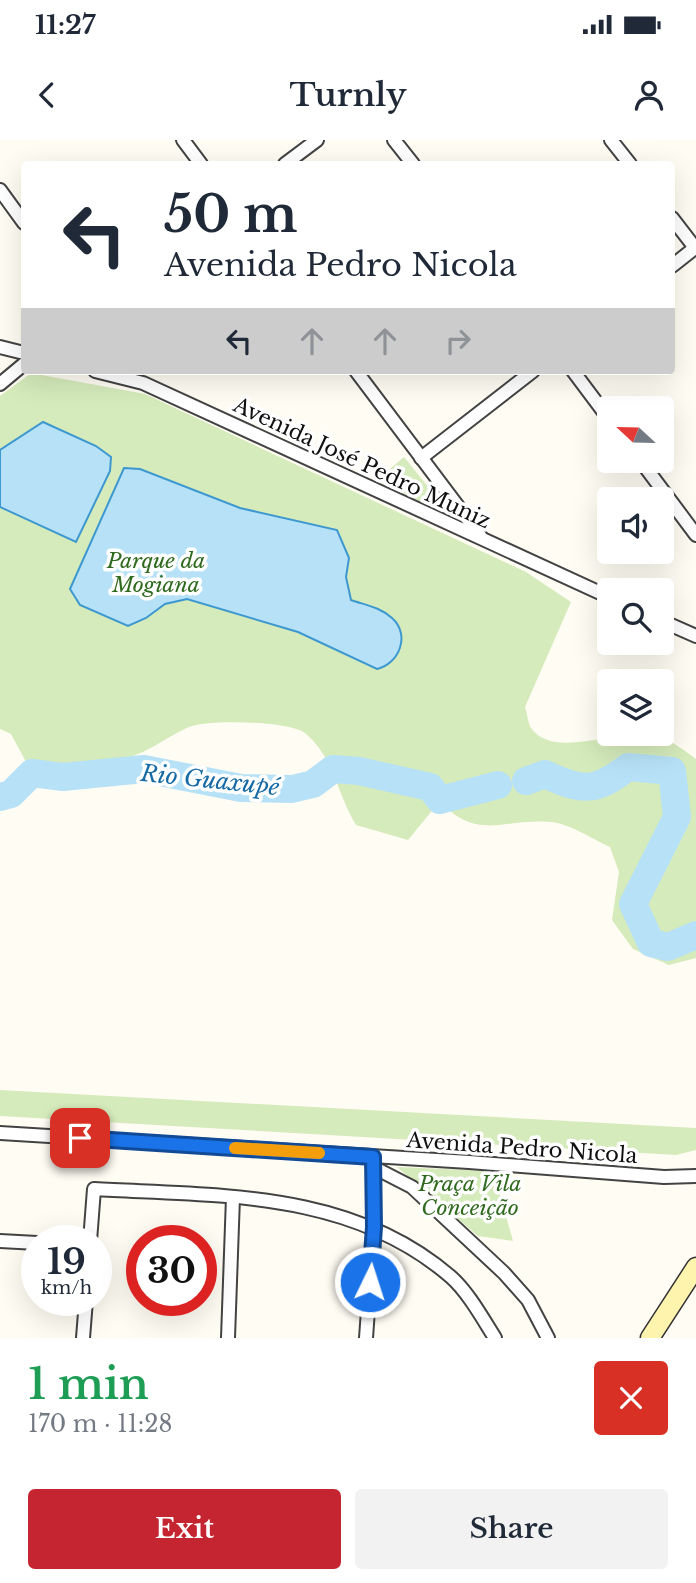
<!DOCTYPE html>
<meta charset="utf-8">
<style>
:root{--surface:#fff;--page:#f2f2f3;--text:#1f2937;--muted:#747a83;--accent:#c42530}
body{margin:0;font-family:"Libre Baskerville",serif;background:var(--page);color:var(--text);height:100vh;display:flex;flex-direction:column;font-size:26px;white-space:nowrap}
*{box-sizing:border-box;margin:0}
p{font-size:23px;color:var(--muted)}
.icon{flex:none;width:38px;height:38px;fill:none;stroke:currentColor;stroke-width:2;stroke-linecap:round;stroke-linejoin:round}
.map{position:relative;height:1198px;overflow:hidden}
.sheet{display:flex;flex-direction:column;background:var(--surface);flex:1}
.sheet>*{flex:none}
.hud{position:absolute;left:21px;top:21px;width:654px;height:214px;border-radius:7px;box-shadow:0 7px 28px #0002;background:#fff;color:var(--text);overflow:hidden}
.needle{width:46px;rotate:292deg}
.tools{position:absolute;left:597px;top:256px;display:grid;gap:14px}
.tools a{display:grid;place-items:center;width:77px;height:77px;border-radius:7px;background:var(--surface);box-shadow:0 7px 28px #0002;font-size:35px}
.speed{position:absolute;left:21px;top:1085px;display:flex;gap:14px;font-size:35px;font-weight:700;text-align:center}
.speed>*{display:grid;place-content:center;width:91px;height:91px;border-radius:50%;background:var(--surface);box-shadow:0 7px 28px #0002;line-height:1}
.speed small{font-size:18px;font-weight:400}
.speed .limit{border:10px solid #d22;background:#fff;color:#111}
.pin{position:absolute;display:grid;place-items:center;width:60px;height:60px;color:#fff;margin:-30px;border-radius:14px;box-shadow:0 4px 10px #0006}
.me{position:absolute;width:77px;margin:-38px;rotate:4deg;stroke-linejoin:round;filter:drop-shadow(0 0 5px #0008)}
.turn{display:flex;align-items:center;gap:24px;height:147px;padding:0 28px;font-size:32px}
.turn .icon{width:91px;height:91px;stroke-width:2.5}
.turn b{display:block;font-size:49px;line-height:60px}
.lanes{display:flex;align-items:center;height:66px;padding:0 28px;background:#0003;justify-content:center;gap:35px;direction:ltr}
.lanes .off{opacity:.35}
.round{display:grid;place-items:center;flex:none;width:74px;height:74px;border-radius:7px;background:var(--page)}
.summary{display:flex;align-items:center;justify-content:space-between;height:119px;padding:0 28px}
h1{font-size:42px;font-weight:600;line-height:52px;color:#1e9e55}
.cta{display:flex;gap:14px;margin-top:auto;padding:14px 28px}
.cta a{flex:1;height:80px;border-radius:7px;background:var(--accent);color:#fff;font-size:28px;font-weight:600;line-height:80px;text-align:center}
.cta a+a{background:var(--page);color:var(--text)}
.status{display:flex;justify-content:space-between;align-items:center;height:49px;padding:0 35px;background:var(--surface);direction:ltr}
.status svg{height:19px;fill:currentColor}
header{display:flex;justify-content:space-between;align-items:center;height:91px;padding:0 28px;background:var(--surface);font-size:32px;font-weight:600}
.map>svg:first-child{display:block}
</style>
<div class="status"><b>11:27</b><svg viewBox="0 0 49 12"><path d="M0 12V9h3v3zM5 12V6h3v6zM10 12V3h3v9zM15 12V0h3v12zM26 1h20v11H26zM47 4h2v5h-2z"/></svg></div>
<header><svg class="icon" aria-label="back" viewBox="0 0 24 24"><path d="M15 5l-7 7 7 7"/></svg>Turnly<svg class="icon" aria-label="person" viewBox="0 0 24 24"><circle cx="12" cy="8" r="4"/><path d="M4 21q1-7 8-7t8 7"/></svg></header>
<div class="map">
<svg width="696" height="1198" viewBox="0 0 696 1198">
<rect width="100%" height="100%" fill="#fffcf3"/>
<g fill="#d5ebbb">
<path d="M31 233 145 254 526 432 571 462 525 567C527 573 528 583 531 588 554 621 619 587 653 595 670 599 682 609 696 619V818L669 825 633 809 612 780 619 732 610 707C592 699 569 683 550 682 503 678 477 702 440 661L408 700 356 685C337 654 334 617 305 593 290 581 207 579 189 587 166 597 147 614 122 619 92 626 61 623 32 633L11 594 0 589V256Z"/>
<path d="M404 317 454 379 377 340Z"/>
<path d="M0 950 696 988V1010L676 1015 0 976Z"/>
<path d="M397 1027 493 1031 513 1101 478 1096Z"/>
</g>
<g fill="#b7e1f7" stroke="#3d98d0" stroke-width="2">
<path d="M43 282 96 306 111 317 110 331 76 402 0 367V310Z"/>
<path d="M124 328 140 329 240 368 337 390 349 418 346 437 351 460C365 465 380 467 392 478 411 495 399 524 377 529L298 492 187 459 165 464 146 478 128 486 80 465 70 449Z"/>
</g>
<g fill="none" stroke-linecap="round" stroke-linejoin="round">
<g stroke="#b7e1f7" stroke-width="28">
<path d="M526 641 545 634C583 652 596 652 628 627L672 631 677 677 633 764 651 803 668 807 696 795"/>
<path d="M0 657 11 654 32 633 63 637 144 629 241 648 292 649 313 644 333 629 359 631 430 647 440 660 498 645"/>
</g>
<g stroke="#434343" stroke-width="16">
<g id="street">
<path d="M183 0 201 24"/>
<path d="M394 0 413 24"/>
<path d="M611 0 630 24"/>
<path d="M285 24 317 0"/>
<path d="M0 50 24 83"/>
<path d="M672 78 696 109"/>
<path d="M672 126 696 107"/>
<path d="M0 207 24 213"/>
<path d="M95 231 143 243 609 457"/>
<path d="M356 231 481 397"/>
<path d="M573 231 609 279"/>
<path d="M0 244 24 224"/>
<path d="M421 318 533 231"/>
<path d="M640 320 696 395"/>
<path d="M662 481 696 496"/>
<path d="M0 993 469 1022 664 1037 696 1036"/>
<path d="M373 1027 412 1047 504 1133 528 1160 548 1198"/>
<path d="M0 1101 37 1103"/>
<path d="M90 1101 94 1049C219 1056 351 1050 451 1137 468 1152 483 1179 495 1198"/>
<path d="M83 1198 86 1160"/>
<path d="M228 1198 233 1057"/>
<path d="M366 1198 374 1087 373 1020"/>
</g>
</g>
<g stroke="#323232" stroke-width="21">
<path id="secondary" d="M650 1198 696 1127"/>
</g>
<use href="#street" stroke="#fff" stroke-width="12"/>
<use href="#secondary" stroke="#fff4ae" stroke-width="18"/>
</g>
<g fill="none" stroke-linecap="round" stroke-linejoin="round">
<g stroke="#114b97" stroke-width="18">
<path id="route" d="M80 998 373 1017 374 1087 370 1142"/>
</g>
<use href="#route" stroke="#1a73e8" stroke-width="12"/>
<path stroke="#f59e0b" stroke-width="12" d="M235 1008 319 1013"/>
</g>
<g text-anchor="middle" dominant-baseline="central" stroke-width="7" stroke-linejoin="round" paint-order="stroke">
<g font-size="21" fill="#101010" stroke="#fff">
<text transform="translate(362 323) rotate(25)">Avenida José Pedro Muniz</text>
<text transform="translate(522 1008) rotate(4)">Avenida Pedro Nicola</text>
</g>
<g font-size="21" font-style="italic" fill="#306a1e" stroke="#fff">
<text x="156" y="421">Parque da<tspan x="156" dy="24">Mogiana</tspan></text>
<text x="470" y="1044">Praça Vila<tspan x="470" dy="24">Conceição</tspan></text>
</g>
<g font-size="23" font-style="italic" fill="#166aa5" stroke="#fff">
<text transform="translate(210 640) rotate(6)">Rio Guaxupé</text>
</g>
</g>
</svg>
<div class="tools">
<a><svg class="needle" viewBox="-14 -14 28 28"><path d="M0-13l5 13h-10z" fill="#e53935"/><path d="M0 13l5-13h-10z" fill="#747a83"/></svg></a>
<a><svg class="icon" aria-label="sound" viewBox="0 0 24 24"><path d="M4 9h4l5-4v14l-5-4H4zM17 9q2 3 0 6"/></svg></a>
<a><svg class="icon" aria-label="search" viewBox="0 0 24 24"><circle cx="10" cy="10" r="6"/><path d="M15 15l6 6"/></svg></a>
<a><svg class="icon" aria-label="layers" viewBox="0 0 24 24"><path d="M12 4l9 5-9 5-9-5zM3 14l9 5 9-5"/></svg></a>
</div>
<div class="speed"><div>19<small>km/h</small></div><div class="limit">30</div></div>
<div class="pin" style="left:80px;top:998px;background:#d93025"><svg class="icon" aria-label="arrive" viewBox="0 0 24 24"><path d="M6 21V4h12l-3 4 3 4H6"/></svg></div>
<svg class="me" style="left:370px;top:1142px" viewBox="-20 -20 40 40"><circle r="17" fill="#1a73e8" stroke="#fff" stroke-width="3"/><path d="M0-11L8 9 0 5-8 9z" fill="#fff"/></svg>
<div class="hud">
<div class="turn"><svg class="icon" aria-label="left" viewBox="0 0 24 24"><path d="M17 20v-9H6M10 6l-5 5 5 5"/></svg><div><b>50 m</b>Avenida Pedro Nicola</div></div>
<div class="lanes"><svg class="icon" aria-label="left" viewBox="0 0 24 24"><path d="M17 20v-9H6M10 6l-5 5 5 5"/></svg><svg class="icon off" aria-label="ahead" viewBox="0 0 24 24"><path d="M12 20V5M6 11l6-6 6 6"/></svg><svg class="icon off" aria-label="ahead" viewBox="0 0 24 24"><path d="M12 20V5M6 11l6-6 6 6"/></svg><svg class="icon off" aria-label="right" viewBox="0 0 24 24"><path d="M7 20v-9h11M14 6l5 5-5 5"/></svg></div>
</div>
</div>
<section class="sheet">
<div class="summary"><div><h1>1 min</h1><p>170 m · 11:28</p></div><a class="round" style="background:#d93025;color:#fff"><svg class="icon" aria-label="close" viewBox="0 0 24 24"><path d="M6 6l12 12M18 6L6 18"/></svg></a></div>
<div class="cta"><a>Exit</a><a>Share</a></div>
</section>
